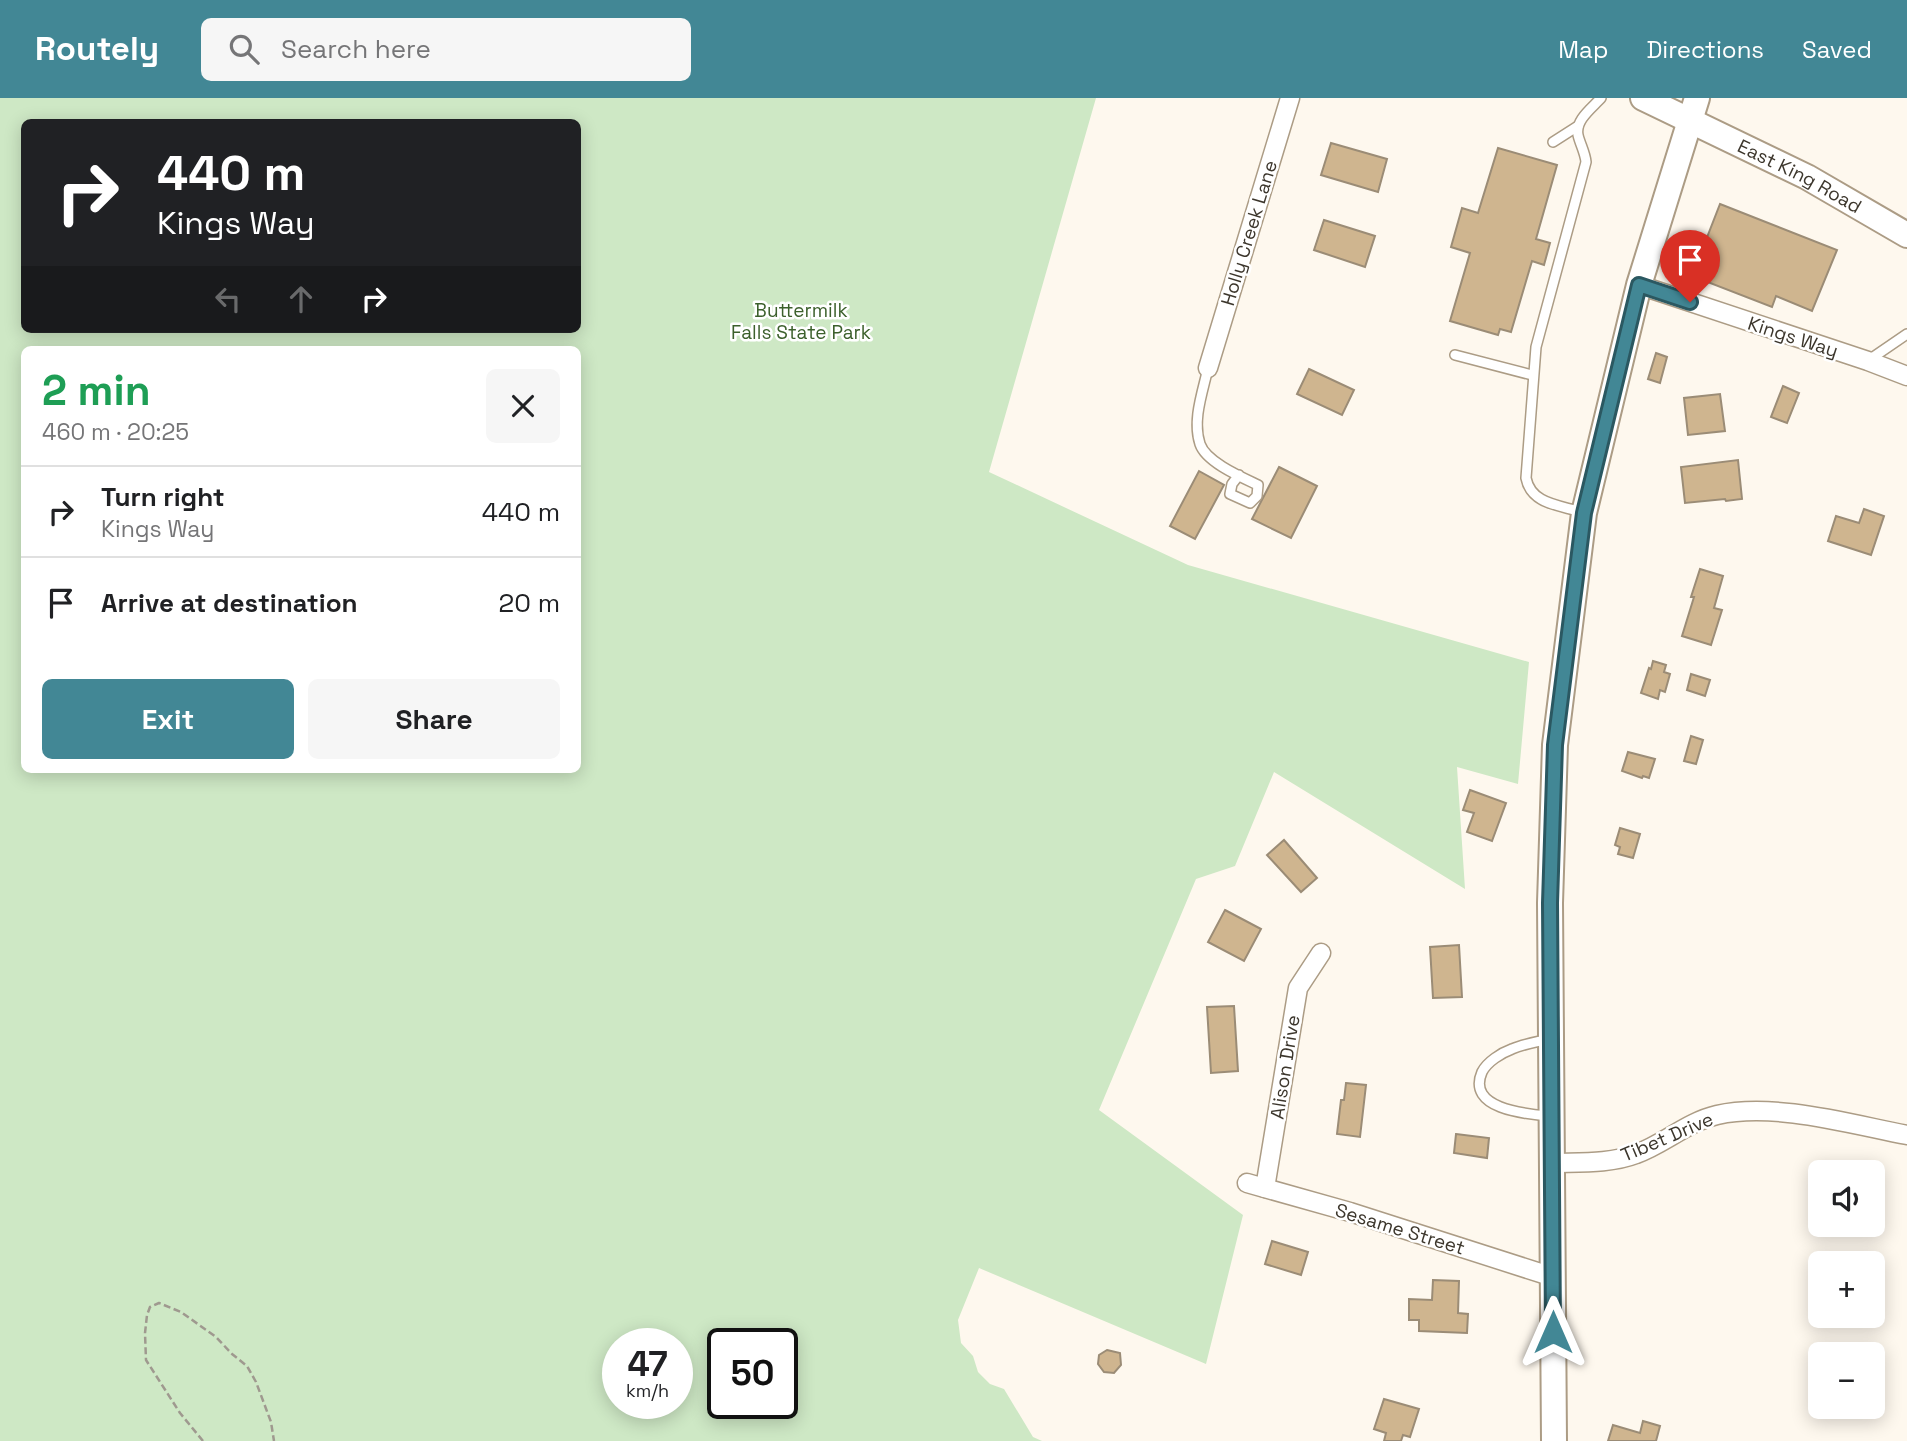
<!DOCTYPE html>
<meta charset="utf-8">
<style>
:root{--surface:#fff;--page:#f6f6f6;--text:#202124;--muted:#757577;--line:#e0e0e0;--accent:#428795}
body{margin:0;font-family:"Space Grotesk",sans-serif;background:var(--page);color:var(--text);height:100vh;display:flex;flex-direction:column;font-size:26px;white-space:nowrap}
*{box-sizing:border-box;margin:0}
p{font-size:23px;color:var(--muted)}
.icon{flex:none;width:38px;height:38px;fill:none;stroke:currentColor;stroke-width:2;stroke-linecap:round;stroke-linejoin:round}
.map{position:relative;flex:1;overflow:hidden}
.side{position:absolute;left:21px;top:248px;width:560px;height:427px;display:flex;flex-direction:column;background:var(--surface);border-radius:10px;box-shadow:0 4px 18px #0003}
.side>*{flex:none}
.guide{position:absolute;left:21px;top:21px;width:560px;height:214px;border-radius:10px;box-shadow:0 4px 18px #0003;background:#202124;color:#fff;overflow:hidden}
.fabs{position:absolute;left:1808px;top:1062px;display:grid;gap:14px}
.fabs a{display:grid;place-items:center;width:77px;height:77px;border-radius:10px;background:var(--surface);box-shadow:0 4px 18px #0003;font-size:35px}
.speed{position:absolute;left:602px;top:1230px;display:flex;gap:14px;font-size:35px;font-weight:700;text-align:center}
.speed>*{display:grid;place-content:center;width:91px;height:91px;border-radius:50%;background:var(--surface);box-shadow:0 4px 18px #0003;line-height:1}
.speed small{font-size:18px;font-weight:400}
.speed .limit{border:4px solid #111;border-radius:10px;background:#fff;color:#111}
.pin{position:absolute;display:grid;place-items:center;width:60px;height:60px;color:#fff;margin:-72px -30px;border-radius:50% 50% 50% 0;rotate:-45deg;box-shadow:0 0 7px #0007}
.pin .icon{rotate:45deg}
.me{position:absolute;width:77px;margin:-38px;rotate:0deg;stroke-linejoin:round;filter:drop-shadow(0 0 5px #0008)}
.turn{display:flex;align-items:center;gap:24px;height:147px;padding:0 21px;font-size:32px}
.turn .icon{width:91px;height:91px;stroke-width:2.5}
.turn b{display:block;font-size:49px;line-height:60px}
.lanes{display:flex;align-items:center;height:66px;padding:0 21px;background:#0003;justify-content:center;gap:35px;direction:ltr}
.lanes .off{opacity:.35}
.round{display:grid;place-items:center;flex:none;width:74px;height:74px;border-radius:10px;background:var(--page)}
.summary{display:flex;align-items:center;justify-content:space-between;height:119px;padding:0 21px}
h1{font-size:42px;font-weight:700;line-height:52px;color:#1e9e55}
.cta{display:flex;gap:14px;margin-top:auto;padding:14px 21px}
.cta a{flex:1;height:80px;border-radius:10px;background:var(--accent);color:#fff;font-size:28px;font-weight:700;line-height:80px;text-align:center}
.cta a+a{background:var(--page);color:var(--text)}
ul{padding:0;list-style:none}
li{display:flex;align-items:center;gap:21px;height:91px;padding:0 21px;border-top:2px solid var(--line)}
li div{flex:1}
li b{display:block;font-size:26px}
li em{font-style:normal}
header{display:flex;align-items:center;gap:42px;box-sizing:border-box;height:98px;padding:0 35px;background:var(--accent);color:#fff}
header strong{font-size:33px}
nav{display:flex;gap:38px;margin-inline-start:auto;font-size:24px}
.search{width:490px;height:63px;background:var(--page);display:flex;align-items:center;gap:18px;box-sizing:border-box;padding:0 24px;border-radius:10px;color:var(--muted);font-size:26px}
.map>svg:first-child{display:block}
</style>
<header>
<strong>Routely</strong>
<div class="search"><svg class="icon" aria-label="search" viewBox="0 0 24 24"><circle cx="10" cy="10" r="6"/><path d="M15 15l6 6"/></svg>Search here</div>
<nav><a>Map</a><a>Directions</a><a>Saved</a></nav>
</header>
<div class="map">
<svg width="1907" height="1343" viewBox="0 0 1907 1343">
<rect width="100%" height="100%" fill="#fef8ee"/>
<path fill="#cee8c5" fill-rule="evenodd" d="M0 0H1096L989 374 1188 467 1529 564 1518 686 1457 669 1465 791 1274 674 1235 768 1196 781 1099 1012 1243 1117 1206 1266 979 1170 958 1222 961 1245 973 1258 978 1274 990 1286 1004 1291 1033 1339 1042 1343H0ZM24 24H578V231H24ZM24 252H578V672H24ZM618 1246H677V1306H618ZM723 1246H782V1306H723Z"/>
<g fill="#cfb58f" stroke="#9b8c76" stroke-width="2">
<path d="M1331 45 1387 61 1378 94 1321 77Z"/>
<path d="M1498 50 1557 67 1536 141 1550 145 1544 167 1532 163 1511 234 1500 231 1498 237 1450 223 1470 155 1451 149 1462 110 1478 115Z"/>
<path d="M1720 106 1837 152 1812 213 1776 198 1772 209 1692 178Z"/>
<path d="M1324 122 1375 138 1365 169 1314 152Z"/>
<path d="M1656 255 1667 259 1660 285 1648 281Z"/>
<path d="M1309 271 1354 292 1342 317 1297 296Z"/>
<path d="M1783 288 1799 295 1787 325 1771 319Z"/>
<path d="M1720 296 1725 333 1688 337 1684 300Z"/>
<path d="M1738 362 1742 401 1726 403 1725 401 1685 405 1681 369Z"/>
<path d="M1279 369 1317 388 1291 440 1252 421Z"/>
<path d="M1199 373 1224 387 1195 441 1170 428Z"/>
<path d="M1864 411 1884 418 1871 457 1828 443 1836 418 1859 425Z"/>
<path d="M1700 471 1723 478 1714 510 1722 512 1711 547 1682 538 1694 499H1691Z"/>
<path d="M1653 563 1666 567 1664 574 1670 576 1665 594 1660 592 1658 601 1641 595 1649 570 1651 571Z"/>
<path d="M1691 576 1710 582 1705 598 1687 592Z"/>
<path d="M1691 638 1703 642 1696 666 1684 663Z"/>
<path d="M1628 654 1655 661 1649 680 1643 678 1642 680 1622 673Z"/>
<path d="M1470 692 1506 705 1492 743 1467 734 1474 715 1463 712Z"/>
<path d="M1620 730 1640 736 1633 760 1618 756 1620 749 1615 747Z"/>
<path d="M1284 742 1317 780 1301 794 1267 757Z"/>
<path d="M1225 812 1261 831 1244 863 1208 844Z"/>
<path d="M1459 847 1462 899 1433 900 1430 849Z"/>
<path d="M1234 908 1238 973 1211 975 1207 909Z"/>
<path d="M1346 985 1366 987 1360 1039 1337 1036 1341 1002H1344Z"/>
<path d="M1456 1036 1489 1040 1487 1060 1454 1055Z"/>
<path d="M1272 1143 1308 1154 1301 1177 1265 1166Z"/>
<path d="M1433 1182 1459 1183 1458 1215 1468 1216 1467 1235 1419 1233V1222H1409V1201L1432 1202Z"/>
<path d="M1107 1252 1120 1255 1121 1267 1114 1275 1104 1274 1098 1266 1099 1257Z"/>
<path d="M1384 1301 1419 1311 1410 1339 1403 1337 1401 1343H1384L1386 1335 1374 1331Z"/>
<path d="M1643 1323 1660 1328 1656 1343H1608L1613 1327 1640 1335Z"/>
</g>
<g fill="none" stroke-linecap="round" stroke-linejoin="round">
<g stroke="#ac9c85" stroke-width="12">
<g id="lane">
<path d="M1553 44 1578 28"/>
<path d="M1455 257 1532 277"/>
<path d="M1869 262 1907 236"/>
<path d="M1208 270C1203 293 1192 322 1200 346 1206 364 1241 379 1258 387L1257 398 1250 405 1230 396 1232 386 1239 377"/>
<path d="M1581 414C1559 407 1531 406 1526 380L1536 249 1586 64C1585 54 1580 46 1578 37 1575 22 1592 10 1601 0"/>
<path d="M1548 1018C1526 1016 1466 1011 1482 974 1487 964 1501 955 1512 951 1523 946 1537 944 1549 941"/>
</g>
</g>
<g stroke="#ac9c85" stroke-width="21">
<g id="street">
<path d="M1639 187 1868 263 1907 278"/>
<path d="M1208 270 1290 0"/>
<path d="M1551 1065C1579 1064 1610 1066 1636 1056 1664 1046 1687 1024 1717 1017 1774 1004 1850 1026 1907 1037"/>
<path d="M1247 1085 1350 1114 1553 1179"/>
<path d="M1265 1090 1298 890 1321 855"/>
</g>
</g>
<g stroke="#ac9c85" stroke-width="28">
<g id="secondary">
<path id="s1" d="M1643 0 1807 79 1907 137"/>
<path d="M1554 1343 1550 805 1555 647 1584 415 1639 187 1697 0"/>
</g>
</g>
<path stroke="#9f998f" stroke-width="2.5" stroke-dasharray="7 3.5" stroke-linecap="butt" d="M203 1343 180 1315 146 1262 145 1235 147 1217 150 1209 159 1205 181 1214 216 1239 232 1256 247 1268 256 1284 271 1324 274 1343"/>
<use href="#lane" stroke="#fff" stroke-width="9"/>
<use href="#street" stroke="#fff" stroke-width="18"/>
<use href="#secondary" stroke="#fff" stroke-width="24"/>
</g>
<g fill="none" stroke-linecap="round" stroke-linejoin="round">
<g stroke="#2b5861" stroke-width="18">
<path id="route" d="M1553 1234 1550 805 1555 647 1584 415 1639 187 1690 204"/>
</g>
<use href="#route" stroke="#428795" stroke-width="12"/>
</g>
<g text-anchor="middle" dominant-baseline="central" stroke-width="5" stroke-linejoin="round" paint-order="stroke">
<g font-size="19" fill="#3c362c" stroke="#fff">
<text stroke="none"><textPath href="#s1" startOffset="175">East King Road</textPath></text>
<text transform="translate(1249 135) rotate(-73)">Holly Creek Lane</text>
<text transform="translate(1793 239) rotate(18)">Kings Way</text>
<text transform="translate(1285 969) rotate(-81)">Alison Drive</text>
<text transform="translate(1667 1039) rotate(-23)">Tibet Drive</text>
<text transform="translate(1400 1131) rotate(17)">Sesame Street</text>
</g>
<g font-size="19" fill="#3c602c" stroke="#fff">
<text x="801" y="212">Buttermilk<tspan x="801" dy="22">Falls State Park</tspan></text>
</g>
</g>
</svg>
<div class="fabs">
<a><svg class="icon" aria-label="sound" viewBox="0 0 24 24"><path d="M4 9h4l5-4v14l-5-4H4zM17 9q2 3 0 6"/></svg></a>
<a>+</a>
<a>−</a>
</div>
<div class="speed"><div>47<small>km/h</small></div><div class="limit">50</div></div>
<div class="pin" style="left:1690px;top:204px;background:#d93025"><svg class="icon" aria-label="arrive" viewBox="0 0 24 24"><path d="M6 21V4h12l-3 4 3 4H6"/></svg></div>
<svg class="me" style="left:1553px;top:1234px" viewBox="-20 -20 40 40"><path d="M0-17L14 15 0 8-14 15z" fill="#428795" stroke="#fff" stroke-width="4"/></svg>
<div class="guide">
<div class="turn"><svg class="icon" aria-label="right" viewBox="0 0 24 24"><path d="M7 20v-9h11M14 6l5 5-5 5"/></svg><div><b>440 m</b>Kings Way</div></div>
<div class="lanes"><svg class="icon off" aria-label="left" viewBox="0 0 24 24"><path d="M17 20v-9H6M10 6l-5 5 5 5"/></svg><svg class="icon off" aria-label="ahead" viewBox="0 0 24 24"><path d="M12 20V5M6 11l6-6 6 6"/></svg><svg class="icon" aria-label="right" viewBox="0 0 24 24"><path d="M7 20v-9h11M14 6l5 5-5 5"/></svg></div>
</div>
<section class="side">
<div class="summary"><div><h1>2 min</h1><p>460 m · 20:25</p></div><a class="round"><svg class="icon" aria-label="close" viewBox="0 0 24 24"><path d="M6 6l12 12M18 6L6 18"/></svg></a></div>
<ul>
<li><svg class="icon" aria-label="right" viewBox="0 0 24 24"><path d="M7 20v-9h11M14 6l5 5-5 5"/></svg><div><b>Turn right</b><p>Kings Way</p></div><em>440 m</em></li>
<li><svg class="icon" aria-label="arrive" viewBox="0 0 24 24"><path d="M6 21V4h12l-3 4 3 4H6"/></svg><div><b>Arrive at destination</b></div><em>20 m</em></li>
</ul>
<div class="cta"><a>Exit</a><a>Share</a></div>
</section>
</div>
